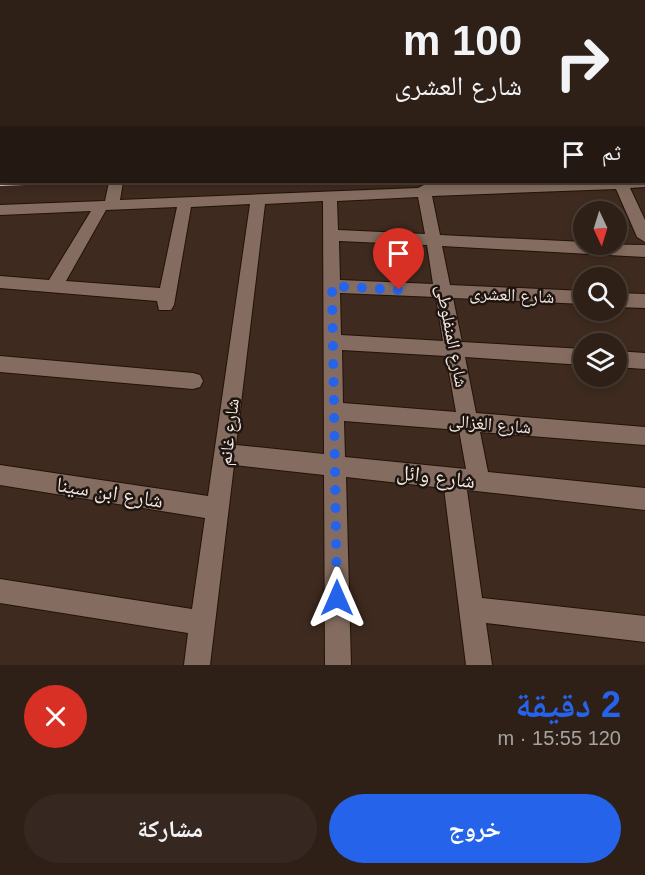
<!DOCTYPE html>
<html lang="ar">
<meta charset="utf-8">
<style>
:root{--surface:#2e2017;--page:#362820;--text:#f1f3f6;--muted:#a7a3a1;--line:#493e36;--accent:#2563eb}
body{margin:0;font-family:Arial,"Noto Naskh Arabic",sans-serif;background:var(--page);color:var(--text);direction:rtl;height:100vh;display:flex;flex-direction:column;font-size:22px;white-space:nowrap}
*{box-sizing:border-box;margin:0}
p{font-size:20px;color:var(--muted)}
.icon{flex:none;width:33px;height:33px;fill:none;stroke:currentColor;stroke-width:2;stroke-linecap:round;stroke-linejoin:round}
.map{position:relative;height:665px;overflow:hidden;direction:ltr}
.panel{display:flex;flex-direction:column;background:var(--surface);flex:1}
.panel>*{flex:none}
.hud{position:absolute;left:0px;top:0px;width:645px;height:183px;box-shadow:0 3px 9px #0003,0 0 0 2px var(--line);direction:rtl;background:#2e2017;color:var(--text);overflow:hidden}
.needle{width:39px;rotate:176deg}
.tools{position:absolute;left:573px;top:201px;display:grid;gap:12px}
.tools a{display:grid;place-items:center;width:54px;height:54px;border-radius:50%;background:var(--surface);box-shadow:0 3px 9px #0003,0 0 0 2px var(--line);font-size:30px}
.pin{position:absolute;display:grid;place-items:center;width:51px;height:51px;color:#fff;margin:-62px -26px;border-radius:50% 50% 50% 0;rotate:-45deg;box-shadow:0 0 6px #0007}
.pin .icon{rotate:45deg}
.me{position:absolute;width:66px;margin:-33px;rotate:0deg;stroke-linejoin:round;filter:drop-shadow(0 0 4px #0008)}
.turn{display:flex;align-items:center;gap:21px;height:126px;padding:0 24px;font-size:27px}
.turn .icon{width:78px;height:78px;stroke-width:2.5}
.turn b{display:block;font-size:42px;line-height:51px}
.then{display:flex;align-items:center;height:57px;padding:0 24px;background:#0003;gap:12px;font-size:22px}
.round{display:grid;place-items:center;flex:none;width:63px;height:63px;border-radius:32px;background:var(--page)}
.summary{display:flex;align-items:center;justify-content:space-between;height:102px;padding:0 24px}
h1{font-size:36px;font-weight:700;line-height:45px;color:var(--accent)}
.cta{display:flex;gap:12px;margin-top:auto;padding:12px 24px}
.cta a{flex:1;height:69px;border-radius:36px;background:var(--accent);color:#fff;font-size:24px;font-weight:700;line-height:69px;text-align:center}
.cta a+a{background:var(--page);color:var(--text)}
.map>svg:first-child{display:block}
</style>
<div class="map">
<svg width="645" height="665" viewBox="0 0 645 665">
<rect width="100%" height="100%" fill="#3e2a1f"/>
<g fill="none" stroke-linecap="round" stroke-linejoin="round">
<g stroke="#241208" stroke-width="2">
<g id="minor">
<rect x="94" y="0" width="10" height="2"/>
<rect x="0" y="5" width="2" height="6"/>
<rect x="0" y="25" width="2" height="6"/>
<rect x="0" y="47" width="2" height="6"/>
<rect x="0" y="78" width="2" height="6"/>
<rect x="0" y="106" width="2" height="8"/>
<path d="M2 131V142H0V132Z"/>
<path d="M644 179 645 187 630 188 645 220V242L637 237 616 189 432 196 440 235 584 242V244L645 245V257L442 246 450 285 584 291V304L453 298 462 342 584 349V365L465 357 476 413 645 427V445L480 432 488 472 645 488V510L467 490 482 598 645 616V642L486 623 492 665H466L444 488 346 477 351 665H325L324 475 234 465 210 665H184L188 633 0 603V579L192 609 205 518 0 485V465L208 496 250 204 191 207 174 305 171 310H159L157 301 0 288V276L49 280 91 211 0 215V205L105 201 109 182H123L120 200 418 188 424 185 644 182ZM418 197 425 234 338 230 337 201ZM323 201 324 454 236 445 265 204ZM177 207 160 288 66 281 106 210ZM339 241 427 245 433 284 340 280ZM340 293 436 297 443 341 341 335ZM342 350 446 356 456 412 343 403ZM344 421 459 430 466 469 345 457Z"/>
<path d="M616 293 645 294V308L616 307Z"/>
<path d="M616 351 645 353V369L616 367Z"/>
<path d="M0 356 193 373 200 375 203 381 200 387 193 389 0 372Z"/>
</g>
</g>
<g stroke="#241208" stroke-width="2">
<g id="major">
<rect x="644" y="140" width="1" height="8"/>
<rect x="0" y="169" width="2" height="8"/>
</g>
</g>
<use href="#minor" fill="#846d60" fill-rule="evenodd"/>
<use href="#major" fill="#b58a40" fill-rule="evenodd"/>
<path stroke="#d7c9c1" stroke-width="4" d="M0 184 50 182"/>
</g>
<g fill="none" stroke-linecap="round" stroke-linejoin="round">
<path stroke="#2563eb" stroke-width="10" stroke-dasharray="0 18" d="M337 598 332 286 399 290"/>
</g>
<g text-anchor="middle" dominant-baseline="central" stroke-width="5" stroke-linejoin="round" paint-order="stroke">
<g font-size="18" fill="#f3e6df" stroke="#1e1510">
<text transform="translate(512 295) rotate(3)">شارع العشرى</text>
<text transform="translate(452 336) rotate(79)">شارع المنفلوطى</text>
<text transform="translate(490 424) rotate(5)">شارع الغزالى</text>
<text transform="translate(229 432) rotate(-83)">شارع غانم</text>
</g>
<g font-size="21" fill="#f3e6df" stroke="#1e1510">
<text transform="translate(436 476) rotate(7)">شارع وائل</text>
<text transform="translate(110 492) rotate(9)">شارع ابن سينا</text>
</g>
</g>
</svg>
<div class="tools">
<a><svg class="needle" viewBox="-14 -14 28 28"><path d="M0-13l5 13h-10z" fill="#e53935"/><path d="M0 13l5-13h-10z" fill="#a7a3a1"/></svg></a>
<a><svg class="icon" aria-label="search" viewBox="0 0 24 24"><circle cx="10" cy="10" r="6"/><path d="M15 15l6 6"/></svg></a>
<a><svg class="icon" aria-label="layers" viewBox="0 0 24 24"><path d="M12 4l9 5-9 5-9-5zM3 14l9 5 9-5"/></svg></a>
</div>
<div class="pin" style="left:399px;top:290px;background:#d93025"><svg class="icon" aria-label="arrive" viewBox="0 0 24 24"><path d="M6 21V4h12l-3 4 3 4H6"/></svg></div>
<svg class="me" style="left:337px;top:598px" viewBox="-20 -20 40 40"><path d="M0-17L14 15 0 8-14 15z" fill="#2563eb" stroke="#fff" stroke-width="4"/></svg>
<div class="hud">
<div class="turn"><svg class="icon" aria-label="right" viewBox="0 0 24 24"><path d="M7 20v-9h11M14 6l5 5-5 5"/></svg><div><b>100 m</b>شارع العشرى</div></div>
<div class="then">ثم<svg class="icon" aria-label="arrive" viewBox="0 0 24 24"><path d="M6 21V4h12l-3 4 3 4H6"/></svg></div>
</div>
</div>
<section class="panel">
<div class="summary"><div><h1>2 دقيقة</h1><p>120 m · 15:55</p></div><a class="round" style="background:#d93025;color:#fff"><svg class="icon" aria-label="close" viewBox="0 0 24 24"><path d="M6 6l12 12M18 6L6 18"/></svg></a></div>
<div class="cta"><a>خروج</a><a>مشاركة</a></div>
</section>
